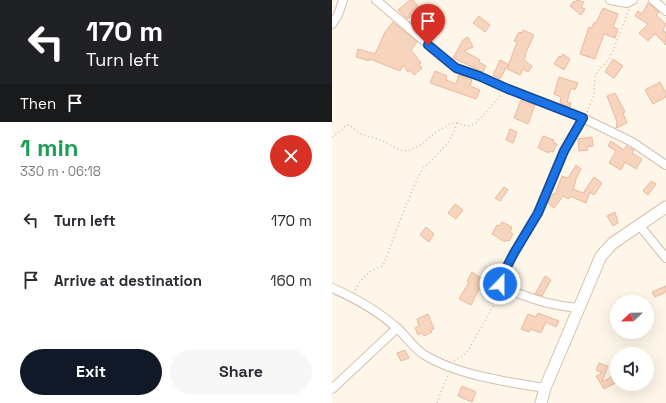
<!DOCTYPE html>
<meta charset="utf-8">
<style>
:root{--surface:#fff;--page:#f7f7f7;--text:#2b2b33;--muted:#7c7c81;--accent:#111827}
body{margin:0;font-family:"Space Grotesk",sans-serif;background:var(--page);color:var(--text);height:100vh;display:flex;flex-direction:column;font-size:15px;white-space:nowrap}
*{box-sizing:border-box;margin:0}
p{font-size:13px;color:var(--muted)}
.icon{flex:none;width:22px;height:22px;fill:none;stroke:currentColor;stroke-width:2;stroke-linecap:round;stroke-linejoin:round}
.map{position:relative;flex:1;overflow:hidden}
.drawer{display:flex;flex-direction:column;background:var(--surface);width:332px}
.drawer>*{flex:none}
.hud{background:#202124;color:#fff;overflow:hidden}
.needle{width:26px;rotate:248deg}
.controls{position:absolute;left:278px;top:295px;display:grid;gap:8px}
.controls a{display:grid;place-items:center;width:44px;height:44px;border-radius:50%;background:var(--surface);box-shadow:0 4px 16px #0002;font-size:20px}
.pin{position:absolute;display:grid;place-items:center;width:34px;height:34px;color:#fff;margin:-41px -17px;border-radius:50% 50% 50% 0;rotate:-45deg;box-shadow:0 0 4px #0007}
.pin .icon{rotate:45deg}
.me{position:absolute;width:44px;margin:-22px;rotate:22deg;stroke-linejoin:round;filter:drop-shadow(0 0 3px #0008)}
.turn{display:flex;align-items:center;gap:14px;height:84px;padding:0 20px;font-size:18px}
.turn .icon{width:52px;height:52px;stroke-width:2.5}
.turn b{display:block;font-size:28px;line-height:34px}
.then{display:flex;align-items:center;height:38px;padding:0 20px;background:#0003;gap:8px;font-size:15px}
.round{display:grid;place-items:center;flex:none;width:42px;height:42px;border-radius:21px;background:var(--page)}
.headline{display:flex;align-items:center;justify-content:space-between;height:68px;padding:0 20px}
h1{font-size:24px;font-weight:700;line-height:30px;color:#1e9e55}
.primary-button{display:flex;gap:8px;margin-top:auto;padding:8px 20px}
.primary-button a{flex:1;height:46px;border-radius:24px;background:var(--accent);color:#fff;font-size:16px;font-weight:700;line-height:46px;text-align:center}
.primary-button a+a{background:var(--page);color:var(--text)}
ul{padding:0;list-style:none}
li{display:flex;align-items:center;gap:12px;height:60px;padding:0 20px}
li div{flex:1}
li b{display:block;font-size:15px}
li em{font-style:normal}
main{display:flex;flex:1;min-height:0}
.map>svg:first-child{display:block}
</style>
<main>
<section class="drawer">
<div class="hud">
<div class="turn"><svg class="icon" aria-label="left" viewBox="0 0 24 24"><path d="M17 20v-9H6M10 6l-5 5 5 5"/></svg><div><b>170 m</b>Turn left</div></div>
<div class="then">Then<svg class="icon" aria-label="arrive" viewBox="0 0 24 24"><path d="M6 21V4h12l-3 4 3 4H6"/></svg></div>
</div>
<div class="headline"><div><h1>1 min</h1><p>330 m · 06:18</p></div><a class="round" style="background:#d93025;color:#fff"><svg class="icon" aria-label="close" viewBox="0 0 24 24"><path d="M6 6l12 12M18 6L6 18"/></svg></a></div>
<ul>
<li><svg class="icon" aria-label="left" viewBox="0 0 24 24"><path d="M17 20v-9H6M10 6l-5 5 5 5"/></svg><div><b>Turn left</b></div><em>170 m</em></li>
<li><svg class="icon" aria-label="arrive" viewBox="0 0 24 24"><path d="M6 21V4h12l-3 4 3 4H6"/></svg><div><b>Arrive at destination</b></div><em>160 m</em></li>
</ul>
<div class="primary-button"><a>Exit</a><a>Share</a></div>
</section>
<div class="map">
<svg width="334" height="403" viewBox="0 0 334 403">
<rect width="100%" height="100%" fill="#fef6e9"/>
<g fill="#f6d4bd" stroke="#ebba9c">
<path d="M78 0H81L88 9 75 19 66 10Z"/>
<path d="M245 0 252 2 249 7 253 9 249 15 238 6 242 1 244 2Z"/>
<path d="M316 3 327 12 324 15 334 24 331 30 334 33V45L323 34 316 41 307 33 316 24 303 16 306 11 310 14Z"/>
<path d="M271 8 286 14 281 27 286 29 283 38 272 34 263 59 248 54 257 27 260 28 262 22 264 23Z"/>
<path d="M147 16 158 25 153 32 141 23Z"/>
<path d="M61 22 85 42 79 50 89 63 87 64 90 68 82 75 78 70 76 72 71 65 68 71 38 59 37 61 24 57 26 49 43 54 53 32Z"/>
<path d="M191 30 202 35 193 55 194 56 192 60 200 66 196 72 191 69 188 75 175 69 185 42 182 41 187 32 190 33Z"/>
<path d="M136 37 141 47 132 51 148 60 147 62 154 66 151 72 121 58 131 40Z"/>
<path d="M231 54 238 59 232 70 222 64 227 56 229 57Z"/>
<path d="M281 59 291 66 282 78 273 72Z"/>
<path d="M168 60 176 64 168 79 161 75Z"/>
<path d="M103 71 115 76 114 80 124 84 127 75 140 80 138 86 148 90 144 99 98 83Z"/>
<path d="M227 77 246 83 243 90 239 88 235 102 239 103 238 107 228 103 229 97 222 94Z"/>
<path d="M328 82 334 93V97L321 104 313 90Z"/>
<path d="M283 93 293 112 291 113 295 123 284 128 285 122 275 96Z"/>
<path d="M189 100 203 105 196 124 182 118Z"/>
<path d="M178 129 185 132 181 143 174 140Z"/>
<path d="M211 136 222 140 221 142 225 144 221 152 217 151V153L206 148Z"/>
<path d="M260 137 261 146 255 147 256 150 247 151 246 139Z"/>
<path d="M279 141 292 150 294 146 302 150 300 153 310 159 304 169 293 162 289 170 277 163 284 151 276 146Z"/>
<path d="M244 165 249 169 243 181H244L241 189 251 193 262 177 270 183 262 195 258 192 254 203 238 196 237 199 231 196 222 208 216 203 218 198 222 193 223 194 230 176 236 178Z"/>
<path d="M319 181 324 184 316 195 311 191Z"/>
<path d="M172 187 176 190 168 201 163 198Z"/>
<path d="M123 204 131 210 124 219 116 213Z"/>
<path d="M283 212 286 223 281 226 275 216Z"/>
<path d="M170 222 180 227 178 232 181 234 177 241 174 240 173 242 160 234 165 225 167 226Z"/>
<path d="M94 227 102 234 97 242 88 235Z"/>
<path d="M140 272 152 280 139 305 127 299 137 282 135 281Z"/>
<path d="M213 276 219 280 210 296 203 294Z"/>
<path d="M334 286V292L323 297 320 292Z"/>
<path d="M206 313 227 321 224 327 214 322 209 333 198 329 197 332 189 329 196 314 204 317Z"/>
<path d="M96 314 102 329 99 330 100 332 92 336 90 333 86 335 83 328 87 326 85 319Z"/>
<path d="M73 350 77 358 69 361 65 353Z"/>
<path d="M267 363 276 366 270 382 282 375 285 380V382L272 389 264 376 270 373 264 370Z"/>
<path d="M130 386 144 392 140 402 126 396Z"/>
</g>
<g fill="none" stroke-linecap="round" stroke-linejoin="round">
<g stroke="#d5bfaf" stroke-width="10">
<g id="street">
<path d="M44 0 124 68 147 76 176 89 251 118 300 142 334 165"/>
<path d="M278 0 295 3 301 0"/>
<path d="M321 0 334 11"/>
<path d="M0 24 6 15 11 0"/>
<path d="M307 225 334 258"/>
<path d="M0 288C23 298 46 311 65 328 74 336 81 347 91 354 124 375 175 382 213 388"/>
<path d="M247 308C222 306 207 301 185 293 178 291 172 290 168 284V280L182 253 206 213 232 151 251 118"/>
<path d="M0 389 65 328"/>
</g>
</g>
<g stroke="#d8bfac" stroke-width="13">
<path id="secondary" d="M209 403 213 388 269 256 281 243 334 207"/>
</g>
<g stroke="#dcb79f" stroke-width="1.5" stroke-dasharray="1 3" stroke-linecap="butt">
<path d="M255 112 262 95 263 75 276 60 281 51 297 9"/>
<path d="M0 137 10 130 14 125H17L29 134 49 140 68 150 76 151 89 145 104 132 118 124 125 123 136 126 143 124 170 94"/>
<path d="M23 290C32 276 34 272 51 266L72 210 86 177 91 169 114 145 121 134 125 123"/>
<path d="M122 361 132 355 137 349 168 294"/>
<path d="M105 403 116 374"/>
</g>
<use href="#street" stroke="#fff" stroke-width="8"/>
<use href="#secondary" stroke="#fff" stroke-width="11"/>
</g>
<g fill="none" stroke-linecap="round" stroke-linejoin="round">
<g stroke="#114b97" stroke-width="10">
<path id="route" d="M96 45 124 68 147 76 176 89 251 118 232 151 206 213 182 253 168 280V284"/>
</g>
<use href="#route" stroke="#1a73e8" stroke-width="7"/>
</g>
</svg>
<div class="controls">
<a><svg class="needle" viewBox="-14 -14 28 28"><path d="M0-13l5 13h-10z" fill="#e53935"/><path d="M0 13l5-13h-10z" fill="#7c7c81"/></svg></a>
<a><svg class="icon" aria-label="sound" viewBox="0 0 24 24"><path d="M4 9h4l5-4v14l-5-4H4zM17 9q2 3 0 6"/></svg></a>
</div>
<div class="pin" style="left:96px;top:45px;background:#d93025"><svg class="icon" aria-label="arrive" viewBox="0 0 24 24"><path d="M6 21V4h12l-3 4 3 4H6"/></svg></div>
<svg class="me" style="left:168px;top:284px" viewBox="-20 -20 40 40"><circle r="17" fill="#1a73e8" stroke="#fff" stroke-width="3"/><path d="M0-11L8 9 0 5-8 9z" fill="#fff"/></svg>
</div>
</main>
